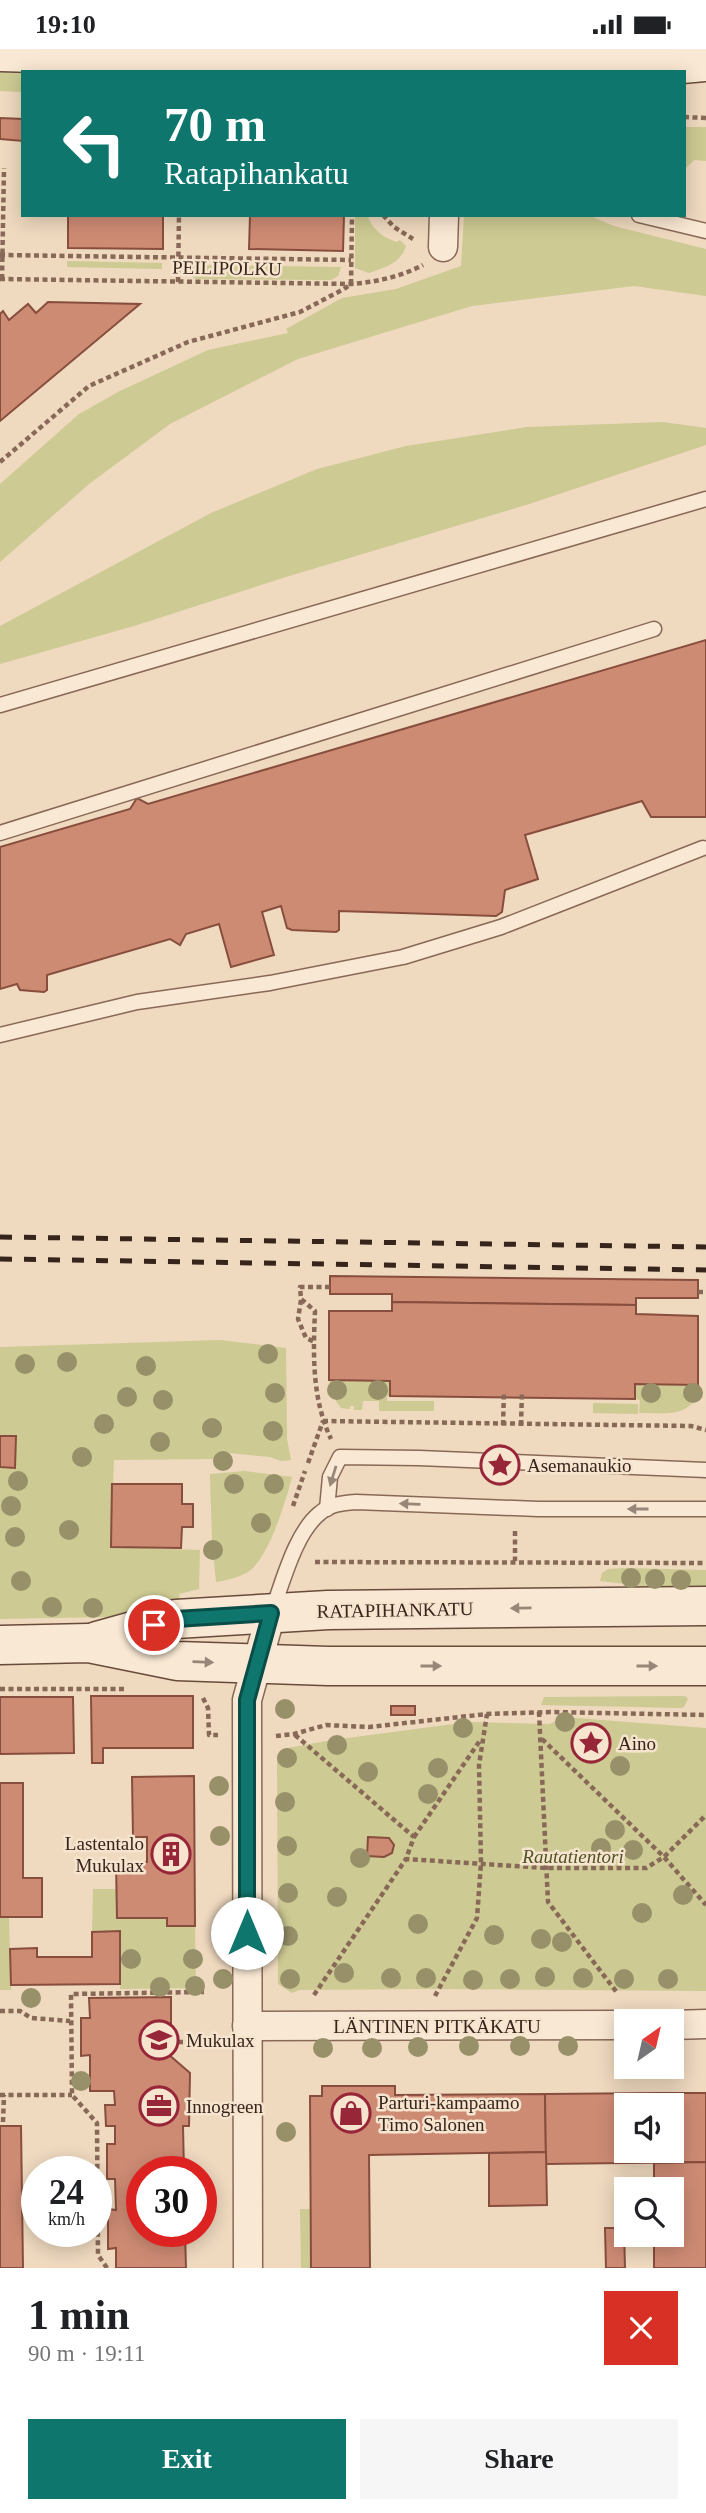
<!DOCTYPE html>
<meta charset="utf-8">
<style>
:root{--surface:#fff;--page:#f6f6f6;--text:#202124;--muted:#757577;--accent:#0f766e}
body{margin:0;font-family:Georgia,serif;background:var(--page);color:var(--text);height:100vh;display:flex;flex-direction:column;font-size:26px;white-space:nowrap}
*{box-sizing:border-box;margin:0}
p{font-size:23px;color:var(--muted)}
.icon{flex:none;width:38px;height:38px;fill:none;stroke:currentColor;stroke-width:2;stroke-linecap:round;stroke-linejoin:round}
.map{position:relative;height:2219px;overflow:hidden}
.details{display:flex;flex-direction:column;background:var(--surface);flex:1}
.details>*{flex:none}
.top-card{position:absolute;left:21px;top:21px;width:665px;height:147px;border-radius:0px;box-shadow:0 4px 18px #0003;background:#0f766e;color:#fff;overflow:hidden}
.needle{width:46px;rotate:34deg}
.controls{position:absolute;left:614px;top:1960px;display:grid;gap:14px}
.controls a{display:grid;place-items:center;width:70px;height:70px;border-radius:0px;background:var(--surface);box-shadow:0 4px 18px #0003;font-size:35px}
.speed{position:absolute;left:21px;top:2107px;display:flex;gap:14px;font-size:35px;font-weight:700;text-align:center}
.speed>*{display:grid;place-content:center;width:91px;height:91px;border-radius:50%;background:var(--surface);box-shadow:0 4px 18px #0003;line-height:1}
.speed small{font-size:18px;font-weight:400}
.speed .limit{border:10px solid #d22;background:#fff;color:#111}
.pin{position:absolute;display:grid;place-items:center;width:60px;height:60px;color:#fff;margin:-30px;border:4px solid #fff;border-radius:50%;box-shadow:0 2px 7px #0007}
.me{position:absolute;width:77px;margin:-38px;rotate:0deg;stroke-linejoin:round;filter:drop-shadow(0 0 5px #0008)}
.turn{display:flex;align-items:center;gap:24px;height:147px;padding:0 28px;font-size:32px}
.turn .icon{width:91px;height:91px;stroke-width:2.5}
.turn b{display:block;font-size:49px;line-height:60px}
.round{display:grid;place-items:center;flex:none;width:74px;height:74px;border-radius:0px;background:var(--page)}
.summary{display:flex;align-items:center;justify-content:space-between;height:119px;padding:0 28px}
h1{font-size:42px;font-weight:600;line-height:52px}
.cta{display:flex;gap:14px;margin-top:auto;padding:14px 28px}
.cta a{flex:1;height:80px;border-radius:0px;background:var(--accent);color:#fff;font-size:28px;font-weight:600;line-height:80px;text-align:center}
.cta a+a{background:var(--page);color:var(--text)}
.status{display:flex;justify-content:space-between;align-items:center;height:49px;padding:0 35px;background:var(--surface);direction:ltr}
.status svg{height:19px;fill:currentColor}
.map>svg:first-child{display:block}
</style>
<div class="status"><b>19:10</b><svg viewBox="0 0 49 12"><path d="M0 12V9h3v3zM5 12V6h3v6zM10 12V3h3v9zM15 12V0h3v12zM26 1h20v11H26zM47 4h2v5h-2z"/></svg></div>
<div class="map">
<svg width="706" height="2219" viewBox="0 0 706 2219">
<rect width="100%" height="100%" fill="#efd9bf"/>
<g fill="#cdca93">
<path d="M0 23 23 24V43L0 42Z"/>
<path d="M684 78H706V112L694 111 684 121Z"/>
<path d="M464 166H588L614 177 706 200V247L634 237 472 257 298 310 170 375 89 435 0 513V435L79 365 120 342 208 301 288 284 286 280 342 249 396 240 461 217Z"/>
<path d="M355 167H368C372 181 384 189 397 193L400 191 406 197C401 214 384 219 369 224L355 219Z"/>
<path d="M67 212 162 214V220L67 218Z"/>
<path d="M188 216 341 218 338 227 331 231 196 230 189 226Z"/>
<path d="M663 373 706 379V396L526 456 286 528 134 577 0 615V577L211 464 317 420 406 397 527 378Z"/>
<path d="M220 1291 286 1299 287 1390 291 1411 281 1412 270 1408 219 1403 215 1410 114 1411 111 1498 200 1501 199 1540 179 1545 181 1555 108 1568 0 1570V1298Z"/>
<path d="M329 1331 390 1332V1347H387V1352H434V1362H379V1352H363L362 1361H354V1357H350V1360L341 1359 331 1345Z"/>
<path d="M635 1335 698 1336C696 1370 664 1364 639 1364L640 1351 635 1350Z"/>
<path d="M593 1354 638 1355V1365L593 1364Z"/>
<path d="M245 1422 292 1428C286 1451 269 1509 248 1523 238 1529 227 1531 216 1533L212 1492 210 1425Z"/>
<path d="M625 1519 706 1521V1540L657 1539 600 1532 602 1524 608 1520Z"/>
<path d="M685 1647 688 1650 684 1658 681 1659 541 1656 544 1648Z"/>
<path d="M563 1668 706 1679V1942L429 1940 299 1941 292 1944 278 1935 277 1706 288 1699 332 1691 469 1673 550 1675Z"/>
<path d="M93 1840H117L118 1869H167V1877H195L196 1939 120 1940 119 1883H92Z"/>
<path d="M0 1868H9L11 1941H0Z"/>
<path d="M300 2160H310L311 2219H301Z"/>
</g>
<g fill="#ce8b74" stroke="#874e3d" stroke-width="2" fill-rule="evenodd">
<path d="M0 69 23 70V92L0 90Z"/>
<path d="M68 166H163V200L68 199Z"/>
<path d="M250 166H344L343 202 249 200Z"/>
<path d="M48 253 140 255 0 372V265L3 262 9 271 28 255 36 264Z"/>
<path d="M706 591V768H651L642 752 525 786 538 830 505 841 502 863 496 867 339 862V881L336 883 292 881 287 879 281 857 262 863 274 906 231 918 219 875 186 885 180 896 170 890 47 926V941L44 943 20 941 17 935 0 940V798L130 760 137 749 148 755Z"/>
<path d="M330 1227 698 1231V1249H636V1256L392 1253V1245H330Z"/>
<path d="M392 1253 636 1256V1265L698 1267V1336L635 1335V1350L390 1347V1332L329 1331V1262H392Z"/>
<path d="M0 1387H16L15 1419 0 1418Z"/>
<path d="M112 1435H182V1455H193V1478H182L181 1499 111 1498Z"/>
<path d="M91 1647H193V1699H103V1714H92Z"/>
<path d="M0 1648H73L74 1704 0 1705Z"/>
<rect x="391" y="1657" width="24" height="9"/>
<path d="M194 1727 195 1877H167V1869H117L116 1813H147V1788H133L132 1728Z"/>
<path d="M0 1734H23V1829H42V1868H0Z"/>
<path d="M368 1788 389 1789 394 1796 392 1804 384 1808 367 1807Z"/>
<path d="M120 1882V1935L11 1936 10 1900 37 1899V1908H92V1883Z"/>
<path d="M171 1948V1988H161L160 1998 190 2024 189 2077H183L184 2123H142V2182H185L186 2219H116V2199L108 2200V2160L116 2161 115 2130H107V2095H115V2077H106L105 2056H115L114 2042H90V2006L81 2007V1969H90L89 1949Z"/>
<path d="M322 2037H395V2046L545 2045 546 2103 369 2106 370 2219H311L310 2047H322Z"/>
<path d="M660 2044H706V2113L546 2115 545 2045ZM626 2056H672V2102H626Z"/>
<path d="M0 2077H21L23 2219H0Z"/>
<path d="M546 2103 547 2156 489 2157V2104Z"/>
<path d="M706 2113V2219H654V2186H672V2140H654V2114Z"/>
<path d="M605 2179H624L625 2219H606Z"/>
</g>
<g fill="none" stroke-linecap="round" stroke-linejoin="round">
<g stroke="#886957" stroke-width="17">
<g id="lane">
<path d="M639 166 706 182"/>
<path d="M0 656 706 450"/>
<path d="M0 784 654 580"/>
<path d="M0 986 137 953 270 934 403 908 501 878 703 799"/>
<path d="M327 1460 330 1428 340 1408 419 1409 706 1421"/>
<path d="M272 1562C283 1533 295 1484 320 1464 330 1455 343 1454 356 1453L538 1460H706"/>
</g>
</g>
<g stroke="#886957" stroke-width="31">
<g id="street">
<path d="M443 198 444 166"/>
<path d="M672 1976 706 1975"/>
<path d="M247 1977 626 1976"/>
<path d="M248 2219 247 1651 271 1565"/>
</g>
</g>
<g stroke="#694b3b" stroke-width="41">
<g id="secondary">
<path d="M0 3 511 18 659 17 706 13"/>
<path d="M97 1592 176 1570 328 1561 706 1557"/>
<path d="M0 1596 88 1594 177 1612 328 1617H706"/>
</g>
</g>
<g stroke="#886957" stroke-width="4.5" stroke-dasharray="5 3.5" stroke-linecap="butt">
<path d="M684 68 706 69"/>
<path d="M383 166 394 178 413 190"/>
<path d="M0 206 351 211"/>
<path d="M0 230 351 235C376 233 400 228 423 216"/>
<path d="M2 230 4 119"/>
<path d="M178 233 179 166"/>
<path d="M0 413 89 337 188 293 300 263 344 240 351 235 352 166"/>
<path d="M330 1238H300L301 1250 315 1262C313 1306 312 1350 331 1390"/>
<path d="M698 1243H706"/>
<path d="M301 1251 298 1270 306 1289 315 1293"/>
<path d="M323 1372 691 1377 706 1381"/>
<path d="M503 1376 504 1342"/>
<path d="M521 1376 522 1342"/>
<path d="M308 1414 323 1372"/>
<path d="M293 1457 305 1422"/>
<path d="M515 1482V1512"/>
<path d="M315 1513 706 1514"/>
<path d="M0 1640H125"/>
<path d="M203 1649 208 1659 209 1686H218"/>
<path d="M539 1663 548 1853 618 1945"/>
<path d="M295 1686 414 1788 406 1810 546 1819H646L664 1808 706 1766"/>
<path d="M276 1687 294 1685 326 1676 369 1678 487 1665 550 1663 706 1666"/>
<path d="M542 1690 664 1808 706 1856"/>
<path d="M414 1788 481 1690"/>
<path d="M314 1946 406 1810"/>
<path d="M435 1947 477 1869 481 1814 479 1716 487 1665"/>
<path d="M0 1962H20L31 1969 70 1972"/>
<path d="M161 1993H204"/>
<path d="M0 2046H72"/>
<path d="M3 2073 4 2046"/>
<path d="M107 2219 98 2206 97 2074 72 2046 71 1945 204 1943"/>
</g>
<use href="#lane" stroke="#f9e8d3" stroke-width="14"/>
<use href="#street" stroke="#f9e8d3" stroke-width="28"/>
<use href="#secondary" stroke="#f9e8d3" stroke-width="38"/>
<g stroke="#37251c" stroke-width="5" stroke-dasharray="12 12" stroke-linecap="butt">
<path d="M0 1188 706 1198"/>
<path d="M0 1210 706 1221"/>
</g>
</g>
<g fill="#979069">
<circle cx="268" cy="1305" r="10"/>
<circle cx="67" cy="1313" r="10"/>
<circle cx="25" cy="1315" r="10"/>
<circle cx="146" cy="1317" r="10"/>
<circle cx="337" cy="1341" r="10"/>
<circle cx="378" cy="1341" r="10"/>
<circle cx="275" cy="1344" r="10"/>
<circle cx="651" cy="1344" r="10"/>
<circle cx="693" cy="1344" r="10"/>
<circle cx="127" cy="1348" r="10"/>
<circle cx="163" cy="1351" r="10"/>
<circle cx="104" cy="1375" r="10"/>
<circle cx="212" cy="1379" r="10"/>
<circle cx="273" cy="1382" r="10"/>
<circle cx="160" cy="1393" r="10"/>
<circle cx="82" cy="1408" r="10"/>
<circle cx="223" cy="1412" r="10"/>
<circle cx="18" cy="1432" r="10"/>
<circle cx="234" cy="1435" r="10"/>
<circle cx="274" cy="1435" r="10"/>
<circle cx="11" cy="1457" r="10"/>
<circle cx="261" cy="1474" r="10"/>
<circle cx="69" cy="1481" r="10"/>
<circle cx="15" cy="1488" r="10"/>
<circle cx="213" cy="1501" r="10"/>
<circle cx="631" cy="1529" r="10"/>
<circle cx="655" cy="1530" r="10"/>
<circle cx="681" cy="1531" r="10"/>
<circle cx="21" cy="1532" r="10"/>
<circle cx="52" cy="1558" r="10"/>
<circle cx="93" cy="1559" r="10"/>
<circle cx="285" cy="1660" r="10"/>
<circle cx="565" cy="1673" r="10"/>
<circle cx="463" cy="1679" r="10"/>
<circle cx="337" cy="1696" r="10"/>
<circle cx="287" cy="1709" r="10"/>
<circle cx="620" cy="1717" r="10"/>
<circle cx="438" cy="1719" r="10"/>
<circle cx="368" cy="1723" r="10"/>
<circle cx="219" cy="1737" r="10"/>
<circle cx="428" cy="1745" r="10"/>
<circle cx="285" cy="1753" r="10"/>
<circle cx="615" cy="1781" r="10"/>
<circle cx="220" cy="1787" r="10"/>
<circle cx="287" cy="1797" r="10"/>
<circle cx="601" cy="1799" r="10"/>
<circle cx="633" cy="1801" r="10"/>
<circle cx="360" cy="1809" r="10"/>
<circle cx="288" cy="1844" r="10"/>
<circle cx="683" cy="1846" r="10"/>
<circle cx="337" cy="1848" r="10"/>
<circle cx="642" cy="1864" r="10"/>
<circle cx="418" cy="1875" r="10"/>
<circle cx="222" cy="1883" r="10"/>
<circle cx="494" cy="1886" r="10"/>
<circle cx="288" cy="1887" r="10"/>
<circle cx="541" cy="1890" r="10"/>
<circle cx="562" cy="1893" r="10"/>
<circle cx="131" cy="1910" r="10"/>
<circle cx="193" cy="1910" r="10"/>
<circle cx="344" cy="1924" r="10"/>
<circle cx="545" cy="1928" r="10"/>
<circle cx="391" cy="1929" r="10"/>
<circle cx="426" cy="1929" r="10"/>
<circle cx="583" cy="1929" r="10"/>
<circle cx="223" cy="1930" r="10"/>
<circle cx="290" cy="1930" r="10"/>
<circle cx="510" cy="1930" r="10"/>
<circle cx="624" cy="1930" r="10"/>
<circle cx="668" cy="1930" r="10"/>
<circle cx="473" cy="1931" r="10"/>
<circle cx="195" cy="1937" r="10"/>
<circle cx="160" cy="1938" r="10"/>
<circle cx="31" cy="1949" r="10"/>
<circle cx="469" cy="1997" r="10"/>
<circle cx="520" cy="1997" r="10"/>
<circle cx="568" cy="1997" r="10"/>
<circle cx="418" cy="1998" r="10"/>
<circle cx="323" cy="1999" r="10"/>
<circle cx="372" cy="1999" r="10"/>
<circle cx="81" cy="2032" r="10"/>
<circle cx="286" cy="2083" r="10"/>
</g>
<defs><path id="oneway-solid" d="M-6-.8H1V-3.2L6.5 0L1 3.2V.8H-6Z" transform="scale(1.75)"/></defs>
<g fill="#988678">
<use href="#oneway-solid" transform="translate(333 1427) rotate(107)"/>
<use href="#oneway-solid" transform="translate(410 1455) rotate(-178)"/>
<use href="#oneway-solid" transform="translate(638 1460) rotate(-180)"/>
<use href="#oneway-solid" transform="translate(521 1559) rotate(179)"/>
<use href="#oneway-solid" transform="translate(203 1613) rotate(2)"/>
<use href="#oneway-solid" transform="translate(431 1617)"/>
<use href="#oneway-solid" transform="translate(647 1617)"/>
</g>
<g fill="none" stroke-linecap="round" stroke-linejoin="round">
<g stroke="#0a4d48" stroke-width="18">
<path id="route" d="M154 1576 176 1570 271 1564 247 1651V1884"/>
</g>
<use href="#route" stroke="#0f766e" stroke-width="12"/>
</g>
<defs>
<g id="sight-ring" transform="scale(2.0125)"><circle r="9.5" fill="#f6e4cf" stroke="#982639" stroke-width="1.5"/><path d="M0-6L1.8-2.2L6-1.7L2.9 1.2L3.7 5.4L0 3.3L-3.7 5.4L-2.9 1.2L-6-1.7L-1.8-2.2Z" fill="#982639"/></g>
<g id="building-ring" transform="scale(2.0125)"><circle r="9.5" fill="#f6e4cf" stroke="#982639" stroke-width="1.5"/><path d="M-4-6H4V6H1V3H-1V6H-4ZM-2.5-4.3h1.7v1.8h-1.7ZM.8-4.3h1.7v1.8H.8ZM-2.5-1h1.7V.8h-1.7ZM.8-1h1.7V.8H.8Z" fill="#982639"/></g>
<g id="school-ring" transform="scale(2.0125)"><circle r="9.5" fill="#f6e4cf" stroke="#982639" stroke-width="1.5"/><path d="M0-5L7-2L0 1L-7-2ZM-4 1L0 2.5L4 1V4Q0 6-4 4Z" fill="#982639"/></g>
<g id="office-ring" transform="scale(2.0125)"><circle r="9.5" fill="#f6e4cf" stroke="#982639" stroke-width="1.5"/><path d="M-6-3h4V-5.5h4V-3h4V5H-6ZM-1-4.5V-3h2v-1.5ZM-6 0V1H6V0Z" fill="#982639"/></g>
<g id="shop-ring" transform="scale(2.0125)"><circle r="9.5" fill="#f6e4cf" stroke="#982639" stroke-width="1.5"/><path d="M-5-2.5h2.3a2.7 3.5 0 0 1 5.4 0H5L5.5 6h-11ZM-1.5-2.5h3a1.5 2.3 0 0 0-3 0Z" fill="#982639"/></g>
</defs>
<g fill-rule="evenodd">
<use href="#sight-ring" x="500" y="1416"/>
<use href="#sight-ring" x="591" y="1694"/>
<use href="#building-ring" x="171" y="1805"/>
<use href="#school-ring" x="159" y="1991"/>
<use href="#office-ring" x="159" y="2057"/>
<use href="#shop-ring" x="351" y="2064"/>
</g>
<g text-anchor="middle" dominant-baseline="central" stroke-width="5" stroke-linejoin="round" paint-order="stroke">
<g font-size="19" fill="#37251c" stroke="#f6e4cf">
<text transform="translate(227 219) rotate(1)">PEILIPOLKU</text>
<text transform="translate(395 1561) rotate(-1)">RATAPIHANKATU</text>
<text x="437" y="1977">LÄNTINEN PITKÄKATU</text>
</g>
<g font-size="19" fill="#37251c" stroke="#f6e4cf" text-anchor="start">
<text x="527" y="1416">Asemanaukio</text>
<text x="618" y="1694">Aino</text>
<text x="144" y="1794" text-anchor="end">Lastentalo<tspan x="144" dy="22">Mukulax</tspan></text>
<text x="186" y="1991">Mukulax</text>
<text x="378" y="2053">Parturi-kampaamo<tspan x="378" dy="22">Timo Salonen</tspan></text>
<text x="186" y="2057">Innogreen</text>
</g>
<g font-size="19" font-style="italic" fill="#4f5422" stroke="#f6e4cf">
<text x="573" y="1807">Rautatientori</text>
</g>
</g>
</svg>
<div class="controls">
<a><svg class="needle" viewBox="-14 -14 28 28"><path d="M0-13l5 13h-10z" fill="#e53935"/><path d="M0 13l5-13h-10z" fill="#757577"/></svg></a>
<a><svg class="icon" aria-label="sound" viewBox="0 0 24 24"><path d="M4 9h4l5-4v14l-5-4H4zM17 9q2 3 0 6"/></svg></a>
<a><svg class="icon" aria-label="search" viewBox="0 0 24 24"><circle cx="10" cy="10" r="6"/><path d="M15 15l6 6"/></svg></a>
</div>
<div class="speed"><div>24<small>km/h</small></div><div class="limit">30</div></div>
<div class="pin" style="left:154px;top:1576px;background:#d93025"><svg class="icon" aria-label="arrive" viewBox="0 0 24 24"><path d="M6 21V4h12l-3 4 3 4H6"/></svg></div>
<svg class="me" style="left:247px;top:1884px" viewBox="-20 -20 40 40"><circle r="19" fill="#fff"/><path d="M0-13L10 11 0 6-10 11z" fill="#0f766e"/></svg>
<div class="top-card">
<div class="turn"><svg class="icon" aria-label="left" viewBox="0 0 24 24"><path d="M17 20v-9H6M10 6l-5 5 5 5"/></svg><div><b>70 m</b>Ratapihankatu</div></div>
</div>
</div>
<section class="details">
<div class="summary"><div><h1>1 min</h1><p>90 m · 19:11</p></div><a class="round" style="background:#d93025;color:#fff"><svg class="icon" aria-label="close" viewBox="0 0 24 24"><path d="M6 6l12 12M18 6L6 18"/></svg></a></div>
<div class="cta"><a>Exit</a><a>Share</a></div>
</section>
